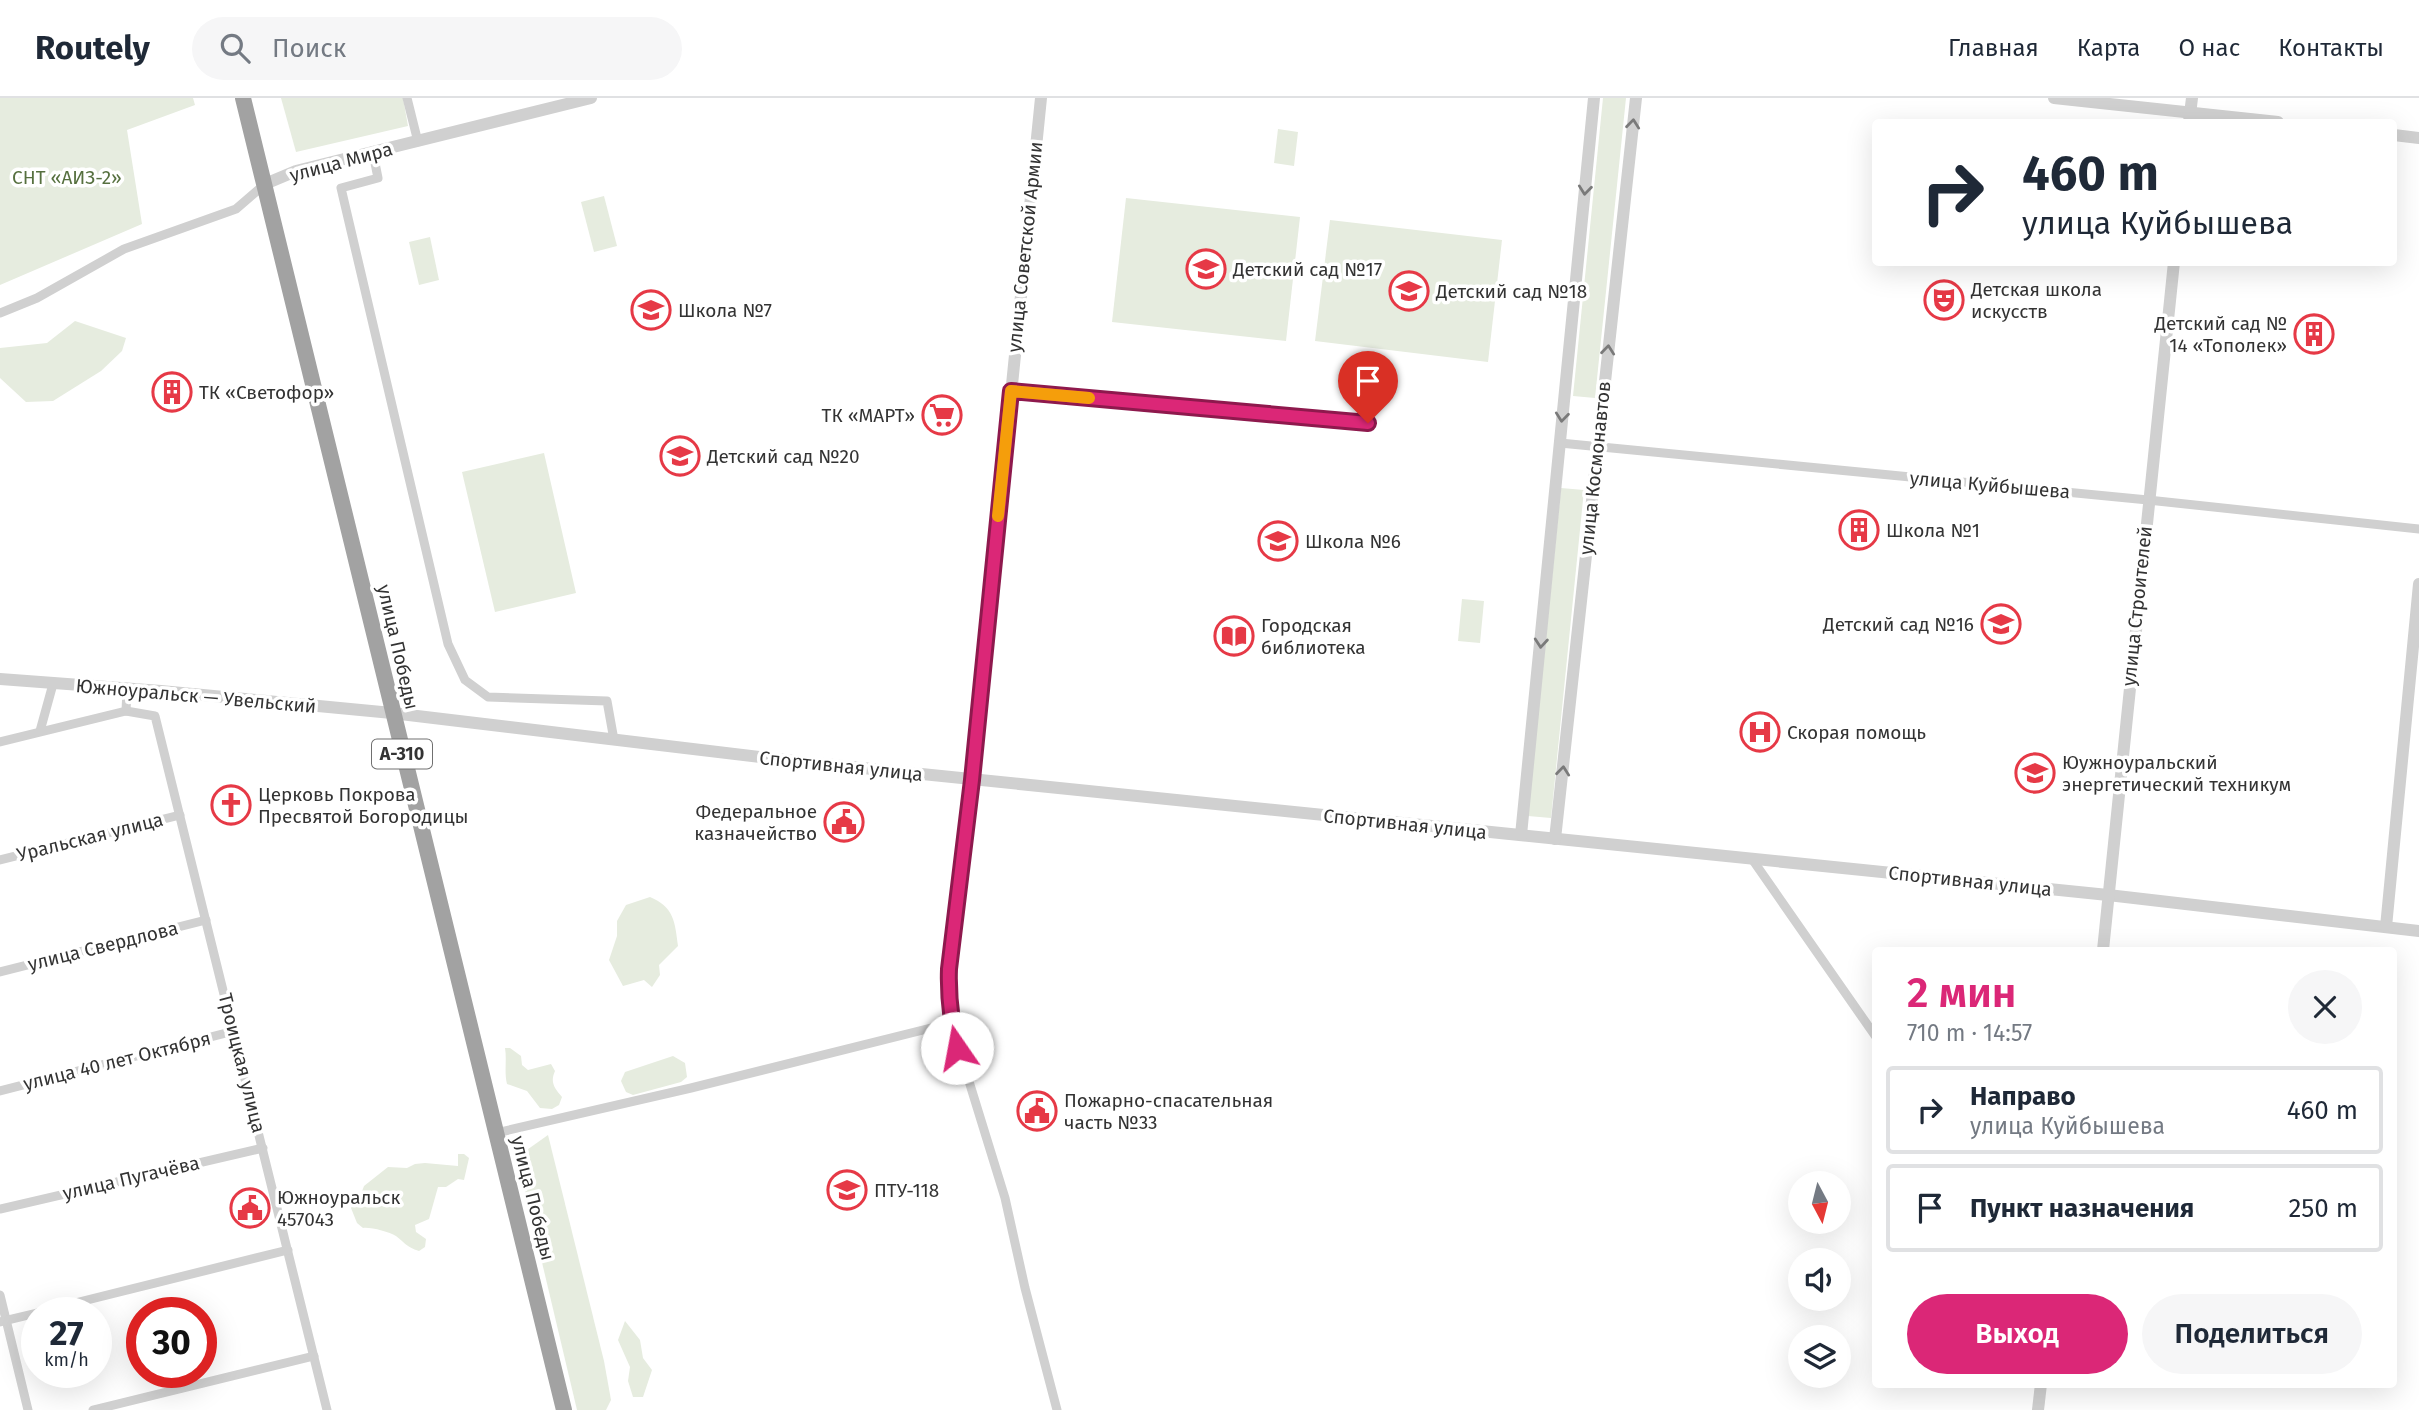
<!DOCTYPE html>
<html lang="ru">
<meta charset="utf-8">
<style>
:root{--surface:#fff;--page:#f6f6f7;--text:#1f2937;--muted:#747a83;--line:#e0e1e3;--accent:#db2777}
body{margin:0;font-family:"Fira Sans",sans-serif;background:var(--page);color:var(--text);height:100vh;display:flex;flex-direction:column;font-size:26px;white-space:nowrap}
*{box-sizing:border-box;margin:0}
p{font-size:23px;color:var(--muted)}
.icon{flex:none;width:38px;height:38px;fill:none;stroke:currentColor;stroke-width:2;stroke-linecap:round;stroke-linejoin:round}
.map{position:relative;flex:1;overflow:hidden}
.side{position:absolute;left:1872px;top:849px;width:525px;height:441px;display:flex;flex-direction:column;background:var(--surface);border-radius:7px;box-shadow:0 7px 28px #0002}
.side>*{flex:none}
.guide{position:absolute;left:1872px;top:21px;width:525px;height:147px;border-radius:7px;box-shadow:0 7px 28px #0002;background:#fff;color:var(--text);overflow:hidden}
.needle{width:46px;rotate:173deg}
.controls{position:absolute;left:1788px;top:1073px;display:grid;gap:14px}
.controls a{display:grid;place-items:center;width:63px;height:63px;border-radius:50%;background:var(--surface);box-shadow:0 7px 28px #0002;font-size:35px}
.speed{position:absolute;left:21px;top:1199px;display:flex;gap:14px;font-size:35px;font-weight:700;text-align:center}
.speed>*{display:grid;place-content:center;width:91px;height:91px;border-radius:50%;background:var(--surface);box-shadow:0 7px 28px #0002;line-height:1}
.speed small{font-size:18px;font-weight:400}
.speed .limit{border:10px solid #d22;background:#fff;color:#111}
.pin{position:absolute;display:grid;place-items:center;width:60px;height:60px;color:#fff;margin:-72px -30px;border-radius:50% 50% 50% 0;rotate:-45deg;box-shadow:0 0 7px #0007}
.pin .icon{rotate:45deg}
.me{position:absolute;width:77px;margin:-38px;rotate:348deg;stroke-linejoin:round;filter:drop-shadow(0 0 5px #0008)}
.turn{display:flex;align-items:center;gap:24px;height:147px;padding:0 35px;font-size:32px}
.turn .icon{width:91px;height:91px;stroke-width:2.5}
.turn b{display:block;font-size:49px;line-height:60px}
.round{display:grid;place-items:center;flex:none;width:74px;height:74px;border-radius:37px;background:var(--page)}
.head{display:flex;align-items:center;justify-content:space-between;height:119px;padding:0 35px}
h1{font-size:42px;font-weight:600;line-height:52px;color:var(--accent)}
.action{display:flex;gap:14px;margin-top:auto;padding:14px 35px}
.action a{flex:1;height:80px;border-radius:42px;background:var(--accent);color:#fff;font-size:28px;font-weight:600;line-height:80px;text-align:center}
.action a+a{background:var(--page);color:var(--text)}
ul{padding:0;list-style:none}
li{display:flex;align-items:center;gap:21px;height:88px;margin:0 14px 10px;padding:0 21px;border:4px solid var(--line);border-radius:7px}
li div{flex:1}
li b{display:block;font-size:26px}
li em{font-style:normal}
header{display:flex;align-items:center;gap:42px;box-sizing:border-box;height:98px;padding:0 35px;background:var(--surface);border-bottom:2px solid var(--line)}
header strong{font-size:33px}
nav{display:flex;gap:38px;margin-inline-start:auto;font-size:24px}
.search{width:490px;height:63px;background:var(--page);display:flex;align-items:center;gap:18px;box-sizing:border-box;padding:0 24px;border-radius:38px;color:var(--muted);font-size:26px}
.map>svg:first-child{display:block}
</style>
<header>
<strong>Routely</strong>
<div class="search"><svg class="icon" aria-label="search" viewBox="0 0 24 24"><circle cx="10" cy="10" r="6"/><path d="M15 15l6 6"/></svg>Поиск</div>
<nav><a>Главная</a><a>Карта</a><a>О нас</a><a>Контакты</a></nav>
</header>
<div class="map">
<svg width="2419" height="1312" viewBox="0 0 2419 1312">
<rect width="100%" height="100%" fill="#fff"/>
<g fill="#e6ecdf">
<path d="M0 0H193L195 7 127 32 142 126 0 187Z"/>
<path d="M281 0H403L408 28 296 54Z"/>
<path d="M1603 0H1626L1595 300 1573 298Z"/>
<path d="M1278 31 1298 34 1294 68 1274 65Z"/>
<path d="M604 98 617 148 594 154 581 104Z"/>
<path d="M1126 100 1300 119 1286 243 1112 224Z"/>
<path d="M1330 122 1502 142 1488 264 1315 243Z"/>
<path d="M430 139 439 182 419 187 409 144Z"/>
<path d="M75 223 126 240 122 253 101 273 53 303 26 304 0 280V250L47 245Z"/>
<path d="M544 355 576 495 495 514 462 374Z"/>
<path d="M1561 390 1584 392 1551 720 1528 718Z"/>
<path d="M1462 501 1484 503 1480 545 1458 543Z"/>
<path d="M650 799C674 809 675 824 678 848L659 867 660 877 652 889 644 882 623 888 609 862 617 838V823L626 807Z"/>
<path d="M505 950H510L521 958 522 967 528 972 551 966 555 973C550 984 554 990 562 999L559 1007 552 1011 540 1010 527 993 507 986C504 974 507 962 505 950Z"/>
<path d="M673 958 685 965 687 979 681 984 633 997 626 994 621 983 625 974Z"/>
<path d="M548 1037 604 1263 611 1302 606 1312H577L517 1059Z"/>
<path d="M458 1056H464L469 1060 464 1082 458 1081 446 1089H438L429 1121 415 1127 416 1134 426 1141 425 1149 419 1153C406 1149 404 1144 396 1138 389 1134 371 1129 363 1130L357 1125 351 1110 361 1096 364 1088 388 1069 407 1070 415 1066 425 1065 458 1068Z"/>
<path d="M625 1223 640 1242 643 1260 652 1272 643 1299H633L628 1283 630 1269 618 1242Z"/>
</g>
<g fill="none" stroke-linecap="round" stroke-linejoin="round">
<g stroke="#d0d0d0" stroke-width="9">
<path d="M407 0 418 44"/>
<path d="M373 55 378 80 341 90 448 546 465 582 488 599 607 603 614 642"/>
<path d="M0 215 37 200 124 151 236 111 265 86"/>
<path d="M1011 293 1368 325"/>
<path d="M1560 345 2148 402 2419 431"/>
<path d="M126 613 127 591"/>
<path d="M40 633 53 586"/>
<path d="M0 644 126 613 155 618 327 1312"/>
<path d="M972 682 949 871 948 896 951 925 1005 1100 1025 1190 1057 1312"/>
<path d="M1752 761 1876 939"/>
<path d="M0 762 180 717"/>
<path d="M0 874 206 822"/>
<path d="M0 993 234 933"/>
<path d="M496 1035 691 990 951 925"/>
<path d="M0 1111 263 1050"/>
<path d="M0 1197 28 1312"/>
<path d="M39 1214 288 1152"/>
<path d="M0 1224 37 1215"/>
<path d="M93 1312 314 1258"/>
</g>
<g stroke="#d0d0d0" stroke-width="12">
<path d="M2054 0 2278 24"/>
<path d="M2189 24 2192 0"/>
<path d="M2394 37 2419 40"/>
<path d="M265 86 296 73 591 0"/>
<path d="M0 581 161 593 392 615 794 663 2108 797 2419 833"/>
<path d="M972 682 1041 0"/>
<path d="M1521 737 1594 0"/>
<path d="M1555 741 1636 0"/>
<path d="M2386 829 2419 486"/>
<path d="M2103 852 2174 164"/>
<path d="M2038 1312 2041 1286"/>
</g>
<path stroke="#a2a2a2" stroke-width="16" d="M243 0 564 1312"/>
</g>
<defs><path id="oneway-chevron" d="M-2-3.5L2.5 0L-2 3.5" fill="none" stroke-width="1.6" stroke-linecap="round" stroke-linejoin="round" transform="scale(1.75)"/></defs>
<g stroke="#7a7a7a">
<use href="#oneway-chevron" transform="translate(1633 26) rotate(-84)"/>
<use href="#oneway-chevron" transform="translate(1585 92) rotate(96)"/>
<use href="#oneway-chevron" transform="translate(1608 252) rotate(-84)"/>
<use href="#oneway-chevron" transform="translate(1562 319) rotate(96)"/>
<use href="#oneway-chevron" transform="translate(1541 545) rotate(95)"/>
<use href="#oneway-chevron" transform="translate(1563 673) rotate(-84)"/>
</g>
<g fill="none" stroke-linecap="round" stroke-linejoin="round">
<g stroke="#8e194d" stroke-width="18">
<path id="route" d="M957 950C951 923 948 898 949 871L972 682 1011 293 1368 325"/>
</g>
<use href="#route" stroke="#db2777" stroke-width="12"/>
<path stroke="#f59e0b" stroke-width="12" d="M998 418 1011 293 1089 300"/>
</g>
<defs>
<g id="school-ring" transform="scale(2.0125)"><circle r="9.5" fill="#fff" stroke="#e63946" stroke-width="1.5"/><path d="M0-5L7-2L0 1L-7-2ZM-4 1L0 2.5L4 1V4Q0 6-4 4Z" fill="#e63946"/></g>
<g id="theatre-ring" transform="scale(2.0125)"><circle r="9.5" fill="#fff" stroke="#e63946" stroke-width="1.5"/><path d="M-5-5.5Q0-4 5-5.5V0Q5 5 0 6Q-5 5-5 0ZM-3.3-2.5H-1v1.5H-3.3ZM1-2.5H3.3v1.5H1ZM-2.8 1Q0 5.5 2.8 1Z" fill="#e63946"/></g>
<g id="building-ring" transform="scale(2.0125)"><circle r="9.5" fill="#fff" stroke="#e63946" stroke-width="1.5"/><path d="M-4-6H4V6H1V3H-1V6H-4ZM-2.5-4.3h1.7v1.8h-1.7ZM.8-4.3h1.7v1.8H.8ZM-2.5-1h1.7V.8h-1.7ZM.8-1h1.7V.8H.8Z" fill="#e63946"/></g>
<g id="supermarket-ring" transform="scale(2.0125)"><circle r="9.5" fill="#fff" stroke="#e63946" stroke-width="1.5"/><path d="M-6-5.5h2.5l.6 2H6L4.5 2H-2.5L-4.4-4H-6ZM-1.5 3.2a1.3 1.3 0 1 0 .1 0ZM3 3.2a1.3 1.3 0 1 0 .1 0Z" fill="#e63946"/></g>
<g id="library-ring" transform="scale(2.0125)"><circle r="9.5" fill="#fff" stroke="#e63946" stroke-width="1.5"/><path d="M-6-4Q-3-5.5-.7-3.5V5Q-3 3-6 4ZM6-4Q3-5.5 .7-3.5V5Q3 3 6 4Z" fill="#e63946"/></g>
<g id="hospital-ring" transform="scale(2.0125)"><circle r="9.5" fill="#fff" stroke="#e63946" stroke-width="1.5"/><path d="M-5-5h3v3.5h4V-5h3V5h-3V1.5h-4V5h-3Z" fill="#e63946"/></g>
<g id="university-ring" transform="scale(2.0125)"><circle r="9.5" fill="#fff" stroke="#e63946" stroke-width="1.5"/><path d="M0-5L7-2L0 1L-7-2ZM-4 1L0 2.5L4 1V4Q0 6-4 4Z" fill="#e63946"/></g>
<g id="church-ring" transform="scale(2.0125)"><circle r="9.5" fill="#fff" stroke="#e63946" stroke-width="1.5"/><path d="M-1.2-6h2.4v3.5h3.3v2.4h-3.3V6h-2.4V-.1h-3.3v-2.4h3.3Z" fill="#e63946"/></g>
<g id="civic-ring" transform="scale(2.0125)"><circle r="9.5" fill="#fff" stroke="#e63946" stroke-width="1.5"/><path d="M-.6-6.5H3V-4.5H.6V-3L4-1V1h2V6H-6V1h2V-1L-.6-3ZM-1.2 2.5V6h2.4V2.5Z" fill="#e63946"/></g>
</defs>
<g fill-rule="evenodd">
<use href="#school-ring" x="1206" y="171"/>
<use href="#school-ring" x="1409" y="193"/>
<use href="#theatre-ring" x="1944" y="202"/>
<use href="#school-ring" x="651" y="212"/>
<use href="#building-ring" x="2314" y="236"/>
<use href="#building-ring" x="172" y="294"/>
<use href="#supermarket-ring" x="942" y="317"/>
<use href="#school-ring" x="680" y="358"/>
<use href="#building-ring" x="1859" y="432"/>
<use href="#school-ring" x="1278" y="443"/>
<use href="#school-ring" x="2001" y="526"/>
<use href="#library-ring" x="1234" y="538"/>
<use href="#hospital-ring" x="1760" y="634"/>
<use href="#university-ring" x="2035" y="675"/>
<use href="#church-ring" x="231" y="707"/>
<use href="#civic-ring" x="844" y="724"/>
<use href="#civic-ring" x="1037" y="1013"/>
<use href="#university-ring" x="847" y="1092"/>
<use href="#civic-ring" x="250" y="1110"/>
</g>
<g text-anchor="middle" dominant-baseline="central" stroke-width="7" stroke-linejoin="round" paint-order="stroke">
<rect fill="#fff" stroke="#707070" stroke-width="2" x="372" y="641.5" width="60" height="29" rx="5"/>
<g font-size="18" font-weight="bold" fill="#333">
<text x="402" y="656">А-310</text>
</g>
<g font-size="19" fill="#333" stroke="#fff">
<text transform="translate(341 64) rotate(-15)">улица Мира</text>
<text transform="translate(1025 149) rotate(-84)">улица Советской Армии</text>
<text transform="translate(1595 370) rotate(-84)">улица Космонавтов</text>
<text transform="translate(1990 387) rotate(5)">улица Куйбышева</text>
<text transform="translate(2137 508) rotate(-84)">улица Строителей</text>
<text transform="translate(398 549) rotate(77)">улица Победы</text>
<text transform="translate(196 598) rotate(5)">Южноуральск — Увельский</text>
<text transform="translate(841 668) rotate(6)">Спортивная улица</text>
<text transform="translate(1405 726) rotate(6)">Спортивная улица</text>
<text transform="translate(90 739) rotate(-14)">Уральская улица</text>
<text transform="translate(1970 783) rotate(6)">Спортивная улица</text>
<text transform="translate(103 848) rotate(-14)">улица Свердлова</text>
<text transform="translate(117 963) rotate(-14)">улица 40 лет Октября</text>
<text transform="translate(242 965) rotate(76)">Троицкая улица</text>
<text transform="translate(131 1080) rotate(-13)">улица Пугачёва</text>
<text transform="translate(533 1100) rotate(76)">улица Победы</text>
</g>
<g font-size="19" fill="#56703f" stroke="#fff">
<text x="67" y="79">СНТ «АИЗ-2»</text>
</g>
<g font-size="19" fill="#333" stroke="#fff" text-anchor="start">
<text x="1233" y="171">Детский сад №17</text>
<text x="1971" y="191">Детская школа<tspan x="1971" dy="22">искусств</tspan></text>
<text x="1436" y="193">Детский сад №18</text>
<text x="678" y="212">Школа №7</text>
<text x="2287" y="225" text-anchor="end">Детский сад №<tspan x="2287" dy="22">14 «Тополек»</tspan></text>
<text x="199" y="294">ТК «Светофор»</text>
<text x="915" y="317" text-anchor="end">ТК «МАРТ»</text>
<text x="707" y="358">Детский сад №20</text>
<text x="1886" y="432">Школа №1</text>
<text x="1305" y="443">Школа №6</text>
<text x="1974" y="526" text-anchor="end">Детский сад №16</text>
<text x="1261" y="527">Городская<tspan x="1261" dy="22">библиотека</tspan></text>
<text x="1787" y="634">Скорая помощь</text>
<text x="2062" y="664">Юужноуральский<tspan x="2062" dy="22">энергетический техникум</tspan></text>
<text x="258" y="696">Церковь Покрова<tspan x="258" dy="22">Пресвятой Богородицы</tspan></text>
<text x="817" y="713" text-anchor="end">Федеральное<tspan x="817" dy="22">казначейство</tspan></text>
<text x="1064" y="1002">Пожарно-спасательная<tspan x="1064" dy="22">часть №33</tspan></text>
<text x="874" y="1092">ПТУ-118</text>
<text x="277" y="1099">Южноуральск<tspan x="277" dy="22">457043</tspan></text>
</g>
</g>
</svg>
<div class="controls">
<a><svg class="needle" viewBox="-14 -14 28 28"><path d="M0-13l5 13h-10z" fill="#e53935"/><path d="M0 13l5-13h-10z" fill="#747a83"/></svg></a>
<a><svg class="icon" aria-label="sound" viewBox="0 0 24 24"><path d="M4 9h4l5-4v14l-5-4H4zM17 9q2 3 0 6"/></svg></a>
<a><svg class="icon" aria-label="layers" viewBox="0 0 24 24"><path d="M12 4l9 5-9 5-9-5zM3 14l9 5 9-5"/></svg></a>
</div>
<div class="speed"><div>27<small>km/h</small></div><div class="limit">30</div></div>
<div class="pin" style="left:1368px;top:325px;background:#d93025"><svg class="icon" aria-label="arrive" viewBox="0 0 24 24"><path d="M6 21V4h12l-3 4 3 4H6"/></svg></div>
<svg class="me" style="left:957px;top:950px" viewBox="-20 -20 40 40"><circle r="19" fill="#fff"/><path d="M0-13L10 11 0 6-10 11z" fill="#db2777"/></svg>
<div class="guide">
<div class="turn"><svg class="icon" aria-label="right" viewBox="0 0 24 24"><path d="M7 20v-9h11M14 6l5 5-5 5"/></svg><div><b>460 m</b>улица Куйбышева</div></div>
</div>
<section class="side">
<div class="head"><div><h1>2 мин</h1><p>710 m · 14:57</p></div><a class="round"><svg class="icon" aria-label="close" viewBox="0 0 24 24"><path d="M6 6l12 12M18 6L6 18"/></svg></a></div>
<ul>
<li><svg class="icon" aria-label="right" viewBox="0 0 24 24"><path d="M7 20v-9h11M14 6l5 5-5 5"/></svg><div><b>Направо</b><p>улица Куйбышева</p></div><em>460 m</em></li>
<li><svg class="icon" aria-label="arrive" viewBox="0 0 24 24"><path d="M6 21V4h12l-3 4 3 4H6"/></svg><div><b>Пункт назначения</b></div><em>250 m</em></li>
</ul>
<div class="action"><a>Выход</a><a>Поделиться</a></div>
</section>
</div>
